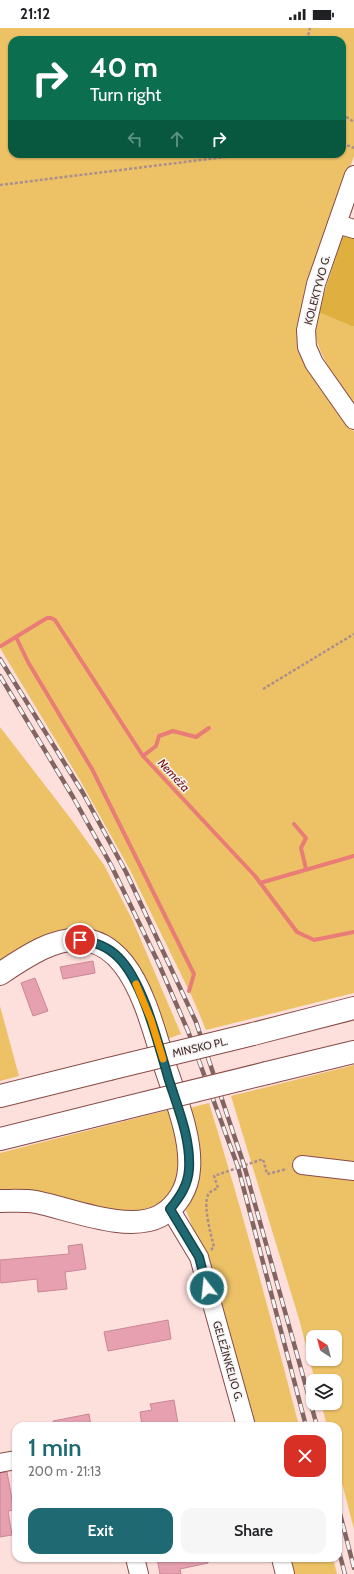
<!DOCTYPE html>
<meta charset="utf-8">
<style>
:root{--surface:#fff;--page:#f6f6f6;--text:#202124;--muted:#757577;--accent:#1f6a72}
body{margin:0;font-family:Cabin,sans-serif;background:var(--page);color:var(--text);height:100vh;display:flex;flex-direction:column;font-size:15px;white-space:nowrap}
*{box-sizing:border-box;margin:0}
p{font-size:13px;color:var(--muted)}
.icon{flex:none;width:22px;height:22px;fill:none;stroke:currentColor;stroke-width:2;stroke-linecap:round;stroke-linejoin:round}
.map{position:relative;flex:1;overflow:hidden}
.panel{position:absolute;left:12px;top:1394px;width:330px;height:140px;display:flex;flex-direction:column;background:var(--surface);border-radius:12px;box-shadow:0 1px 3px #0004}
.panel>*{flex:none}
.hud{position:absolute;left:8px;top:8px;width:338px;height:122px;border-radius:12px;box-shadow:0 1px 3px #0004;background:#0b6e4f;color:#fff;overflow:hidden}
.needle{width:26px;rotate:324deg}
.controls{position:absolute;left:306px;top:1302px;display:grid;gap:8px}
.controls a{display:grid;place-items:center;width:36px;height:36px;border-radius:8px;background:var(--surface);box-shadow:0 1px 3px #0004;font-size:20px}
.pin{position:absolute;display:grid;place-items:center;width:34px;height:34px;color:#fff;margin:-17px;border:2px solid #fff;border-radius:50%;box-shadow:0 1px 4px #0007}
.me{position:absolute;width:44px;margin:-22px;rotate:344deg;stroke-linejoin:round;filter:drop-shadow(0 0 3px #0008)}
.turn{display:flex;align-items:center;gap:14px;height:84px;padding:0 16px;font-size:18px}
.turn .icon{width:52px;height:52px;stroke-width:2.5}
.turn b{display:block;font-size:28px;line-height:34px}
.lanes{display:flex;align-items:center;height:38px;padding:0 16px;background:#0003;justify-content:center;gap:20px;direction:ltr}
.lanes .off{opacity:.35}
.round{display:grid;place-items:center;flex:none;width:42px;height:42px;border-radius:12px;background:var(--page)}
.summary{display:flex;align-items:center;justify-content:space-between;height:68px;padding:0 16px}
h1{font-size:24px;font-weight:600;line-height:30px;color:var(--accent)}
.cta{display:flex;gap:8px;margin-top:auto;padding:8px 16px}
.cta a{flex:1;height:46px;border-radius:12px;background:var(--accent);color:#fff;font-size:16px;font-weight:600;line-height:46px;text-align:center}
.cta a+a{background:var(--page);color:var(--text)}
.status{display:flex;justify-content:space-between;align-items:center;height:28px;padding:0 20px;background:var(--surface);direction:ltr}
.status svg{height:11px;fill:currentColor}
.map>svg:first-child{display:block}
</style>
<div class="status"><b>21:12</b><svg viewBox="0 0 49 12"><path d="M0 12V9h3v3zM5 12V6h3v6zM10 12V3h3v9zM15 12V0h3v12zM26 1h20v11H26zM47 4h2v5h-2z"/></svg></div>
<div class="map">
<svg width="354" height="1546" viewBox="0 0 354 1546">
<rect width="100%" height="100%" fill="#fddfdc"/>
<g fill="#edc267" fill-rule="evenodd">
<path d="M0 0H354V128L308 258 315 349 354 404V965L206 1002 193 971 130 842 81 754 0 620ZM12 12H342V126H12Z"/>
<path d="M318 284 351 298H354V378C342 360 313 321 315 299 315 294 317 289 318 284Z"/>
<path d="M0 699 71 791 104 837 132 891 181 1006 164 1012 104 909 0 934Z"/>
<path d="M0 978 19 1048 0 1053Z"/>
<path d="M354 1037V1501L338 1440V1398H327L321 1375H335V1353H315L299 1291 231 1068ZM313 1309H335V1331H313Z"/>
<path d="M209 1075C242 1182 271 1290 299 1398H251L206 1235 186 1182 193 1160 185 1081Z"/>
<path d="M172 1081 181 1118 178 1152 166 1174 137 1186 0 1165V1125Z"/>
<path d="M287 1530H333L337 1546H291Z"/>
</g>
<path fill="#dfaf40" d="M344 204 354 208V298H351L318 284Z"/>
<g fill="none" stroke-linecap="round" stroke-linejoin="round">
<g stroke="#e97c76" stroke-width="4">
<path d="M16 609 28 634 92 741 194 946 189 963"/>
<path d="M1 618 47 590H51L55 592 143 728 255 848 297 904 314 912 354 904"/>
<path d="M143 728 156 718 159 708 173 703 196 709 209 700"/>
<path d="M294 796 306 810 301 820 306 841"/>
<path d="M260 855 354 828"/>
</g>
</g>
<g fill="#e6a0b0" stroke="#ca8696">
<path d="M93 933 95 945 63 951 60 939Z"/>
<path d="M35 950 48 983 33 988 21 955Z"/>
<path d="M82 1216 86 1241 65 1244 67 1261 38 1264 37 1251 1 1255 0 1253V1232L69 1226 68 1218Z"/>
<path d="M168 1292 171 1311 108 1323 104 1304Z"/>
<path d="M174 1372 178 1396 168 1398H142L140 1384 152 1382 150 1376Z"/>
<path d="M89 1386 91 1398H53V1393Z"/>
<path d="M7 1444 14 1482 8 1483 12 1507 0 1509V1445Z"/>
<path d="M157 1530H208V1535L180 1541 181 1546H160Z"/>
</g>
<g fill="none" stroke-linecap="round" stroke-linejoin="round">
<g stroke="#894a46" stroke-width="20">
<g id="minor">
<path d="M354 147 316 256 306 302 307 319 314 335 354 392"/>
<path d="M337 196 354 201"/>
<path d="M302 1137 354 1143"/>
<path d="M170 1181 199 1229 246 1398"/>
<path d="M0 1435 16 1432"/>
<path d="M135 1530 139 1546"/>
<path d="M281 1530 285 1546"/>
</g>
</g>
<g stroke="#894a46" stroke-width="24">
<g id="highway">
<path d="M0 946C13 937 27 928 41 921 125 881 146 977 164 1035 174 1066 192 1109 189 1141 188 1160 177 1179 160 1188 128 1205 71 1181 36 1174 24 1172 12 1173 0 1173"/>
<path d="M253 1006 354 980"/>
<path d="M267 1045 354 1024"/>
<path d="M0 1068 109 1041"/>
<path d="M0 1111 121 1081"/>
</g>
</g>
<g stroke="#ac8f8c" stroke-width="2.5" stroke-dasharray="3 2" stroke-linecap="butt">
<path d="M307 12 310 0"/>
<path d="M342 86 354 94"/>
<path d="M342 117 350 118 354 120"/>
<path d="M0 157 249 126"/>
<path d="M263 661 354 606"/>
<path d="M211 1222 214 1219C211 1207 203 1178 208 1167 210 1163 214 1162 218 1160L214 1148 263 1131 267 1146 287 1141"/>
</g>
<use href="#minor" stroke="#fff" stroke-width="18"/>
<use href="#highway" stroke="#fff" stroke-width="22"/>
<g stroke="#826563" stroke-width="4.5">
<g id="rail">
<path d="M0 631 83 765 126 844 196 994 244 1137 317 1398"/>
<path d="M0 648 73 769 111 837 158 934 188 1003 238 1139 306 1398"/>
<path d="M338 1478 354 1540"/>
<path d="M338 1520 345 1546"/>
</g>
</g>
<use href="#rail" stroke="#f4f4f4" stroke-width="3" stroke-dasharray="9" stroke-linecap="butt"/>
<g stroke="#894a46" stroke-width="24" stroke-linecap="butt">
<g id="highway-bridge">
<path d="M109 1041 253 1006"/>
<path d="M121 1081 267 1045"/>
</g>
</g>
<use href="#highway-bridge" stroke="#fff" stroke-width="22"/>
</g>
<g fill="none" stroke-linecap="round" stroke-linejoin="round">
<g stroke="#14454a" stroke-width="10">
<path id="route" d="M80 912C95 914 107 918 118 929 143 953 158 1015 168 1049 177 1078 191 1110 189 1141 188 1157 180 1169 170 1181L199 1229 207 1260"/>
</g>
<use href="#route" stroke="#1f6a72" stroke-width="7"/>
<path stroke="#f59e0b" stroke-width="7" d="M136 956 151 992 163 1031"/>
</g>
<g text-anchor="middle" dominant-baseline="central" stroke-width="3" stroke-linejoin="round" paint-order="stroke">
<g font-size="11" fill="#472b29" stroke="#f4f4f4">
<text transform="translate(317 262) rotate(-75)">KOLEKTYVO G.</text>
<text transform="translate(200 1019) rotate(-13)">MINSKO PL.</text>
<text transform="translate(228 1333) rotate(74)">GELEŽINKELIO G.</text>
</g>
<g font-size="12" font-style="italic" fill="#761318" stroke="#f4f4f4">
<text transform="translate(174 747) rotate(47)">Nemėža</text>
</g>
</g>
</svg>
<div class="controls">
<a><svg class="needle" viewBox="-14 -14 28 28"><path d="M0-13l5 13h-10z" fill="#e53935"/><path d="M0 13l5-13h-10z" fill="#757577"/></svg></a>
<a><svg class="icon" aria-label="layers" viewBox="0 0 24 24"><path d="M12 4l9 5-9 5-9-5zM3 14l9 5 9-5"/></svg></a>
</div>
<div class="pin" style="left:80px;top:912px;background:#d93025"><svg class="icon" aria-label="arrive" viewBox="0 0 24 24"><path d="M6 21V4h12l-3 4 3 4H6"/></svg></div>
<svg class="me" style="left:207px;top:1260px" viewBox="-20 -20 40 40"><circle r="17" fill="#1f6a72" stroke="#fff" stroke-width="3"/><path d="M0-11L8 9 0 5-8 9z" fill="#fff"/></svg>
<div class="hud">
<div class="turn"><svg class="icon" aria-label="right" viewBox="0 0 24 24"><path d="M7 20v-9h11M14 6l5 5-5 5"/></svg><div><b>40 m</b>Turn right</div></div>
<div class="lanes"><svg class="icon off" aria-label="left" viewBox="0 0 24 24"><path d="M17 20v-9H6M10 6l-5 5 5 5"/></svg><svg class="icon off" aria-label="ahead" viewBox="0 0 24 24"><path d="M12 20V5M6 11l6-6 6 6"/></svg><svg class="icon" aria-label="right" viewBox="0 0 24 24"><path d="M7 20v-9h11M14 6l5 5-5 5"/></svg></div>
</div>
<section class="panel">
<div class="summary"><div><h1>1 min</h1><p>200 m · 21:13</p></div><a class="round" style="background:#d93025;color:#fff"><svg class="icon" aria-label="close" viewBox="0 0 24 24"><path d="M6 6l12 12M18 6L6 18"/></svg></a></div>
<div class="cta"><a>Exit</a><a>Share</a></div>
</section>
</div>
